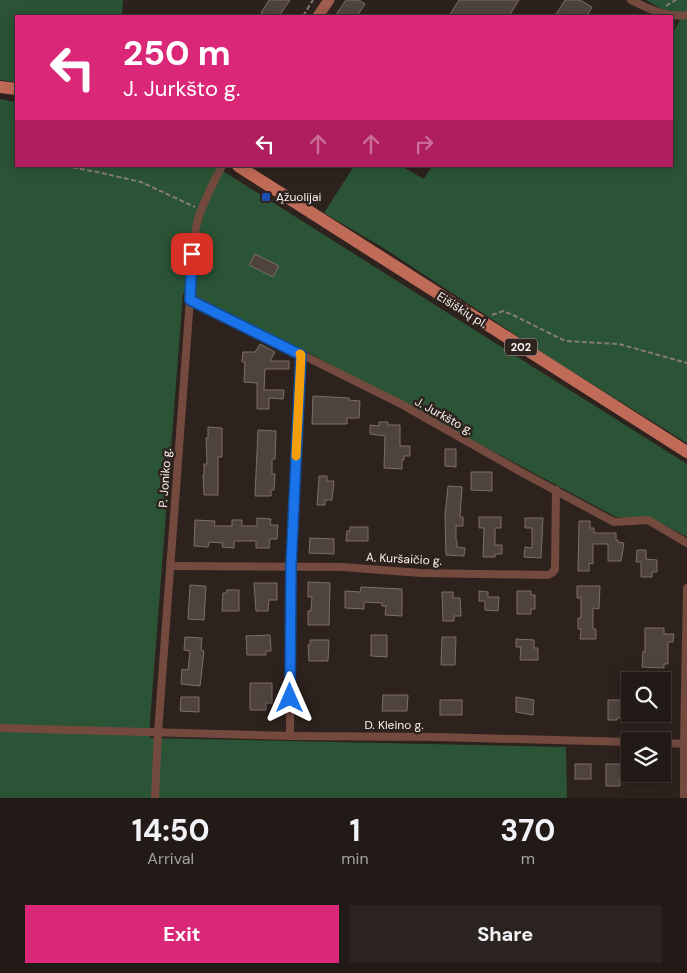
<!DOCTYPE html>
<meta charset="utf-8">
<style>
:root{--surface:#221a16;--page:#2a231f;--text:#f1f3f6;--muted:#a2a1a1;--line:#3f3835;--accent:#db2777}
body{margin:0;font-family:"DM Sans",sans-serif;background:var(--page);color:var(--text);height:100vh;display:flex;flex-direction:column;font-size:19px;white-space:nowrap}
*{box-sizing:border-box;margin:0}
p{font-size:16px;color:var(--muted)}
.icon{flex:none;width:28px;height:28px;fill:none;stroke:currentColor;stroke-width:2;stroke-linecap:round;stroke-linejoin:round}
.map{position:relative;height:798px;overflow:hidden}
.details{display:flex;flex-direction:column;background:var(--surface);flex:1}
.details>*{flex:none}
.guide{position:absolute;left:15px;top:15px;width:658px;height:152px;border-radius:0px;box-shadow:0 2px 12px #0003,0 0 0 1px var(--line);background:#db2777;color:#fff;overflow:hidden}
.controls{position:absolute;left:621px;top:672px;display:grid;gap:10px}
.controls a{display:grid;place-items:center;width:50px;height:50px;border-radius:0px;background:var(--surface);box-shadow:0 2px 12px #0003,0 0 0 1px var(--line);font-size:25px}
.pin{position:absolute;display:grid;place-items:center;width:42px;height:42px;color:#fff;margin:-21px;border-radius:10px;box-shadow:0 2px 8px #0006}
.me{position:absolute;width:55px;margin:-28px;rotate:0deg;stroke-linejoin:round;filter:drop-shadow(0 0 4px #0008)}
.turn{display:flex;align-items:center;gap:18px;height:105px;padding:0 25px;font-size:22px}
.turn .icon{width:65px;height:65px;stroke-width:2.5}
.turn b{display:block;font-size:35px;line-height:42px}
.lanes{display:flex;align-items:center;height:48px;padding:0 25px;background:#0003;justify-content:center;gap:25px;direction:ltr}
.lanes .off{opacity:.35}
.eta{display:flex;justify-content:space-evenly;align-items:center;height:85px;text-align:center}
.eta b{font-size:30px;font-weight:700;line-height:35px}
.action{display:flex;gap:10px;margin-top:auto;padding:10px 25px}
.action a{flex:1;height:58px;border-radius:0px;background:var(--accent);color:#fff;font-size:20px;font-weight:700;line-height:58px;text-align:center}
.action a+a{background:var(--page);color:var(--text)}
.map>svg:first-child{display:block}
</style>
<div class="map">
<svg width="687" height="798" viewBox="0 0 687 798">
<rect width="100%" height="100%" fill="#2e221e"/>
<g fill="#2a5435">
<path d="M0 0H123L122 16H16V82L0 80Z"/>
<path d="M646 0H687V443L558 363 385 249 324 213 354 166H401L424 179 432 166H671V36L680 20Z"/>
<path d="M0 99 16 102V166H215L687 464V537L653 519 616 517 305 351 183 293 150 721V738L566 747 567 798H0Z"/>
</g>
<g fill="#4f433d" stroke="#7c6f68">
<path d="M269 0H290L279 16H266L261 13Z"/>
<path d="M346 0H359L365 4 357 16H335Z"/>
<path d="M459 0H519L509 16H449Z"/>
<path d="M565 0H580L592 7 587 16H555Z"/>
<path d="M255 254 279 266 273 277 249 265Z"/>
<path d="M260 344 275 352 270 361H289V369H265L264 390H284L283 399 269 398V409H257V383L244 382 245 362H242L243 352H255Z"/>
<path d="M313 396 349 398V400L360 401 359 418H347V424H312Z"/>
<path d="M379 422H388V425H400V446H410V456H404V460H402V469L384 468 385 436 370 434V425L379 426Z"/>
<path d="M208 427 222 428V457H218V495H204L203 475H204V464H207L206 438H208Z"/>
<path d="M258 430 276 431 275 459H272V474H275L274 490H271V496H255Z"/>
<path d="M445 449H456V467L445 466Z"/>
<path d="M471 472H492V491L471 490Z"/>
<path d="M319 476H327V481H334L332 500H325V505H317Z"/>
<path d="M448 486 462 487 460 517H463V526H456V541H457V547L465 548 464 556 446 555 445 516Z"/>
<path d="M479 517H501V528H495V545H502V554H495V557H483L484 528H479Z"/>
<path d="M257 518 271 519 270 525H278L277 539H270L269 548H256V541H234V548L222 547 223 543 209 542 208 547 194 546 195 520 215 521 214 526H232V520H242V526H257Z"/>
<path d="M525 518H543L541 558 524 557 525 547 532 548V528H525Z"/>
<path d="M579 521H590V528H594V533H616V540H618V542L624 543 621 561H608V544H593V564L589 563V571H578Z"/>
<path d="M350 527H368V541H346L347 531H350Z"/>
<path d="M310 538 334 539V554L309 553Z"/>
<path d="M637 550H646V559L657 560V572H652V577H641V562H636Z"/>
<path d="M308 582 330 583 329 625H308V611H311L312 597H308Z"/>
<path d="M254 583H277V600H269L268 611H256Z"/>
<path d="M190 585 206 586 204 620 188 619Z"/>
<path d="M577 586H600L599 609 593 608V629H596V639H580L581 629H578V618H581V598H577Z"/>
<path d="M361 587 402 589V616L385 615 386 606H382V603L364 602V609L345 608V591L360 592Z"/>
<path d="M227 590H239V611H222L223 593H226Z"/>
<path d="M479 591 488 592V597H499L498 611 485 610V601H479Z"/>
<path d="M517 591H531V595H535V609H531V614H517Z"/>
<path d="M442 592H453V598H460L461 616H454V621H443Z"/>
<path d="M645 628H664V634H674L673 642H668V664H664V668L642 667 643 651 645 652Z"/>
<path d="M270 635 271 651H266V655H247L246 636Z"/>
<path d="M371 635H387V657L371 656Z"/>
<path d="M185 637 202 638 201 650 204 651 200 686 181 684 182 669 188 670 190 651 184 650Z"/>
<path d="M442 637H456L455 665H441Z"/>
<path d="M516 639 534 640V648H538V660H520L521 647H516Z"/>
<path d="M310 640H329L328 661H309L308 645H310Z"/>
<path d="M250 683H272V703H266V710H250Z"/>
<path d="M383 695H408L407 711H382Z"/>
<path d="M181 697H199V712L180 711Z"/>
<path d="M516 697 534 700 533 715 516 712Z"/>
<rect x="440" y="700" width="22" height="15"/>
<path d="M608 700H629L630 716H627V718H617V720H608Z"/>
<rect x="575" y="764" width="16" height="15"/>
<path d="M606 764H624V778H620V786H606Z"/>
</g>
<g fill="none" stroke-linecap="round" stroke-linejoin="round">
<g stroke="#857b77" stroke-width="2" stroke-dasharray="5 2.5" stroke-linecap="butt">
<path d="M666 6 676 0"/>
<path d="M303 16 313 0"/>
<path d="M671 28 675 23"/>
<path d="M65 166 97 172 141 182 195 207"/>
<path d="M492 315 503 311 513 315 565 341 619 344 687 363"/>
</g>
<g stroke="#744a3f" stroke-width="8">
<path d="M631 0C649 9 666 18 687 15"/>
<path d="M190 299 401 404 521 472 614 522 648 520 687 543"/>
<path d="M170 566 342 567 421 573 548 575 552 573 555 569 556 490"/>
<path d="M0 728 290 736 437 737 630 742"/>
<path d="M290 736 291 566 301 355"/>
<path d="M662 743 687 744"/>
<path d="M155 798 158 732 190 299C190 274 192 248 197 223 202 203 213 184 222 166"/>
<path d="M684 798V744L687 588"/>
</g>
<path stroke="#9f5d4d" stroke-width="11" d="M318 16 329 0"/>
<g stroke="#c06b57" stroke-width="12">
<path d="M0 87 16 89"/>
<path d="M238 166 687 452"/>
</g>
</g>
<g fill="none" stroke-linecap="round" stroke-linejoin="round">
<g stroke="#114b97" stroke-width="12">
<path id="route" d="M192 254 190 300 301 355 291 566 290 698"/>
</g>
<use href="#route" stroke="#1a73e8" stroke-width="9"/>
<path stroke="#f59e0b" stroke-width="9" d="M296 456 301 355 300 354"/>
</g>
<rect fill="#1a4fb4" stroke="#2e221e" stroke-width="2" x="261" y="192" width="10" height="10" rx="2.5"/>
<g text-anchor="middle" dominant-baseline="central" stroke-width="5" stroke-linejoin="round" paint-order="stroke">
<rect fill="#2e221e" stroke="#bcb3b0" stroke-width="1" x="505" y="338.5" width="32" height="17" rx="4"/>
<g font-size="11" font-weight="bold" fill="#f9f1ee">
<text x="521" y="347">202</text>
</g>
<g font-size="12" fill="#f9f1ee" stroke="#2e221e" text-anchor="start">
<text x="276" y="197">Ąžuolijai</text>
</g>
<g font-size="12" fill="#f9f1ee" stroke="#2e221e">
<text transform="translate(462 310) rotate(32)">Eišiškių pl.</text>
<text transform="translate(444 416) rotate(29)">J. Jurkšto g.</text>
<text transform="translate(165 478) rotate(-86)">P. Joniko g.</text>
<text transform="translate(404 559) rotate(3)">A. Kuršaičio g.</text>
<text x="394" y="725">D. Kleino g.</text>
</g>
</g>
</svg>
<div class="controls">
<a><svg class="icon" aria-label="search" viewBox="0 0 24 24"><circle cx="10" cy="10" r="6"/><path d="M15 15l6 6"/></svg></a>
<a><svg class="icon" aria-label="layers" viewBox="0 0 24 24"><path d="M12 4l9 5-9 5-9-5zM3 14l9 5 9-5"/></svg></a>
</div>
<div class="pin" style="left:192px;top:254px;background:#d93025"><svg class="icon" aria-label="arrive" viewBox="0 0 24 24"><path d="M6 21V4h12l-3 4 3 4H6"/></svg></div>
<svg class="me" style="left:290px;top:698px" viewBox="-20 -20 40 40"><path d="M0-17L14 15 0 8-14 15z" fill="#1a73e8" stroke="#fff" stroke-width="4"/></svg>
<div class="guide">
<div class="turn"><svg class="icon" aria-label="left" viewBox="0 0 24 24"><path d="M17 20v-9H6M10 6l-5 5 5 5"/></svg><div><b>250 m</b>J. Jurkšto g.</div></div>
<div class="lanes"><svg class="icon" aria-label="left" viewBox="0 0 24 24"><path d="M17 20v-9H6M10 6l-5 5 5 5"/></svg><svg class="icon off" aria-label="ahead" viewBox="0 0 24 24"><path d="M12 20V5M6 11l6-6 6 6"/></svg><svg class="icon off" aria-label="ahead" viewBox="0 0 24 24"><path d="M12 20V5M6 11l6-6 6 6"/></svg><svg class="icon off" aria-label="right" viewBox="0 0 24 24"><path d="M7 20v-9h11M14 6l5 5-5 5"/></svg></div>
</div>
</div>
<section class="details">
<div class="eta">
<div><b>14:50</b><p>Arrival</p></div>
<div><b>1</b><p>min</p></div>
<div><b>370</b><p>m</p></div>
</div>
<div class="action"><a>Exit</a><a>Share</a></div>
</section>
